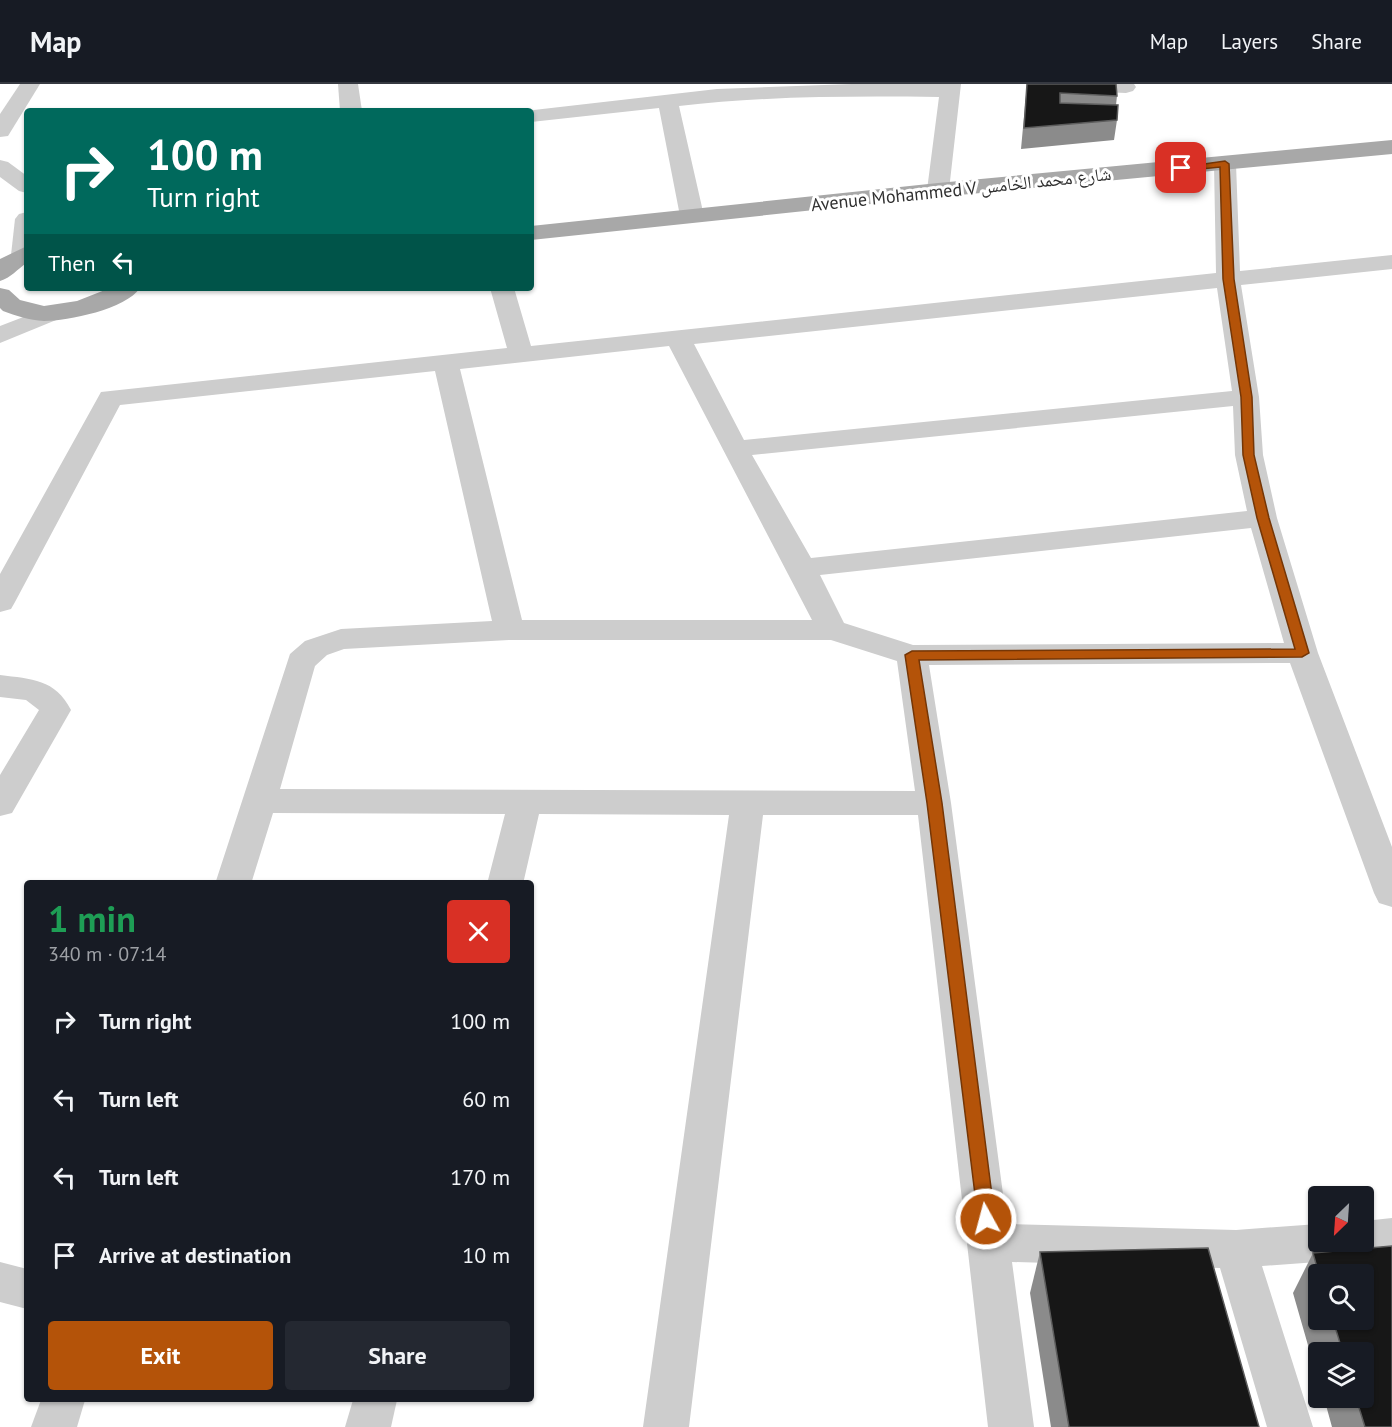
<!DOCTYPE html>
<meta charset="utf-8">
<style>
:root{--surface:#171b24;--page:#242831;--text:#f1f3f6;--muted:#9ea1a6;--line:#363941;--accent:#b45309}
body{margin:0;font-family:"PT Sans","Noto Naskh Arabic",sans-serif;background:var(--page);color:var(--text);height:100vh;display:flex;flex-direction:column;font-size:22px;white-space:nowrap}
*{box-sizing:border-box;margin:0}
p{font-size:20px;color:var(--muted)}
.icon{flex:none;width:33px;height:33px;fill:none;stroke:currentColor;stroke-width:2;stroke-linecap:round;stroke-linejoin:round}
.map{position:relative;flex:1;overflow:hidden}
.panel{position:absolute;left:24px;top:796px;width:510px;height:522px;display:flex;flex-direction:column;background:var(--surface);border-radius:6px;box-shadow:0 2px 4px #0004}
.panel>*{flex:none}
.banner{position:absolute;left:24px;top:24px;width:510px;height:183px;border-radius:6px;box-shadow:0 2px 4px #0004;background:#00695c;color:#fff;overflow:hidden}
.needle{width:39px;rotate:205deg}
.fabs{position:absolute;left:1308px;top:1102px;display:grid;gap:12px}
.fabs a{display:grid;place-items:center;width:66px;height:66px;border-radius:6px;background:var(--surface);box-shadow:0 2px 4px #0004;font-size:30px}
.pin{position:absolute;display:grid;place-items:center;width:51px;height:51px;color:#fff;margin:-26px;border-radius:12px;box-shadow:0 3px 9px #0006}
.me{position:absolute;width:66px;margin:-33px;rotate:353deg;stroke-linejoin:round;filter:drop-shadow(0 0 4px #0008)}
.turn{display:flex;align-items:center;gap:21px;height:126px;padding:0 24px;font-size:27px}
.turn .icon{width:78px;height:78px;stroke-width:2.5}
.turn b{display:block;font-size:42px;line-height:51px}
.then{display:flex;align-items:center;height:57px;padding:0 24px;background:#0003;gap:12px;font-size:22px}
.round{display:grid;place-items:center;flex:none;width:63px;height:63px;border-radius:6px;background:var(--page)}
.headline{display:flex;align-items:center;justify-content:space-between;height:102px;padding:0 24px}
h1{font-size:36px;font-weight:800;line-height:45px;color:#1e9e55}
.button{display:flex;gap:12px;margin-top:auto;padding:12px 24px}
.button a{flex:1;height:69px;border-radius:6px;background:var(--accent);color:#fff;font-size:24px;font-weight:800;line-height:69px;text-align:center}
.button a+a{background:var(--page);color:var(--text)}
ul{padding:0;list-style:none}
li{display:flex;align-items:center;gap:18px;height:78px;padding:0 24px}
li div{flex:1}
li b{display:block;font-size:22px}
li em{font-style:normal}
header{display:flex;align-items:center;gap:36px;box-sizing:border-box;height:84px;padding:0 30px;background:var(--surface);border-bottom:2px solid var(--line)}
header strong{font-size:28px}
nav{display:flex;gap:33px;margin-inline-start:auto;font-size:21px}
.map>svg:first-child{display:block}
</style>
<header>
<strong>Map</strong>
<nav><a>Map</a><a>Layers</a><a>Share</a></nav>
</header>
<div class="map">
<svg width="1392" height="1343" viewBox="0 0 1392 1343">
<rect width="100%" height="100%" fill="#fff"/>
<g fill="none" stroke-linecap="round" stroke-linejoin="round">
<g fill="#cdcdcd" fill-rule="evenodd">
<path d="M20 0H40L8 52 0 53V30Z"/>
<path d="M338 0H358L362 27H340Z"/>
<path d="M852 0H961L949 106 946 111H930L927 106 939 13C853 12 765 12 679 22L704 132 700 137H684L680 132 659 24 531 38V27H525L717 5Z"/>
<path d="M1042 0H1134L1136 3 1133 7 1126 9 1052 6 1045 4Z"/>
<path d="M1225 73 1233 75 1236 80 1240 187 1392 171V185L1241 201 1259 313 1263 371 1277 434 1318 569 1392 763V823L1379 819 1374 809 1290 579 929 581 951 719 1007 1140 1236 1146 1318 1140V1158H1364V1137L1392 1134V1172L1364 1175 1348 1167 1346 1171 1331 1177 1262 1182 1313 1343H1267L1220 1184 1012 1178 1034 1343H988L918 731H763L689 1343H643L729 731 539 730 523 800H487L505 730 273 729 251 800H215L290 570 305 557 341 545 492 537 435 287 120 321 15 518 11 525 0 528V490L101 308 507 264 490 204H514L531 262 1216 189 1214 80 1217 75ZM1217 204 1232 307 744 356 694 260ZM669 262 812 536H522L460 285ZM1233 322 1235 371 1247 427 811 474 752 371ZM1251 444 1284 559 913 561 844 539 820 491ZM509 556H831L897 577 915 707 280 705 315 582 327 571 344 565Z"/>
<path d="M0 76 8 78 27 92V109L19 107 0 93Z"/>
<path d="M27 128V177L15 176 11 171 15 135 19 130Z"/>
<path d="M52 222 61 224 64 229 61 234 0 259V242Z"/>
<path d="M0 591C32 595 55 595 71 626L12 729 0 732V691L39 626 26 616 0 613Z"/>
<path d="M0 1178 27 1185V1225L0 1218Z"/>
<path d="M41 1316H85L77 1343H31Z"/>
<path d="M353 1316H397L391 1343H345Z"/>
</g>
<g fill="#a8a8a8" fill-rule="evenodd">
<path d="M1392 56V70L938 113 531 156V142L938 99Z"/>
<path d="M27 162V179C17 185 11 194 0 197V175Z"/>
<path d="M0 204 9 206 20 216 44 222 77 217 110 204H140C126 225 68 237 44 237 29 236 16 232 3 227L0 224Z"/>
</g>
</g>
<g fill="#8b8b8b" fill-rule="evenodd">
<path d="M1027 0 1117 12 1116 21 1117 36 1114 56 1021 65Z"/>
<path d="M1392 1162V1343H1332L1324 1314H1364V1269H1318V1296L1293 1209 1313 1169ZM1318 1191H1364V1236H1318Z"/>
<path d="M1040 1168 1259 1343H1051L1030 1209Z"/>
</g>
<g fill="#171717" stroke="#5d5d5d" stroke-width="1.5">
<path d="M1027 0H1116L1117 12 1060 9V19L1118 21 1117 36 1024 44Z"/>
<path d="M1392 1162V1343H1365L1356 1314H1364V1269H1343L1333 1236H1364V1191H1319L1313 1169Z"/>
<path d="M1208 1164 1259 1343H1069L1040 1168Z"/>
</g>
<path fill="#b45309" stroke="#753606" stroke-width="1.5" d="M1225 77 1229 80 1234 195 1252 313 1254 371 1269 434 1309 569 1302 573 919 576 942 719 995 1135 992 1140 986 1143 980 1140 978 1135 927 719 905 571 912 567 1295 565 1257 434 1243 371 1241 313 1223 195 1220 83 1181 87 1176 84Z"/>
<g text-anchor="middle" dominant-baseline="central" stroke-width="6" stroke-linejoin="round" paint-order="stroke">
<g font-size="18" fill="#303030" stroke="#fff">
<text transform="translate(961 105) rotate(-6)">Avenue Mohammed V شارع محمد الخامس</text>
</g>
</g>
</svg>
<div class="fabs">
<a><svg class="needle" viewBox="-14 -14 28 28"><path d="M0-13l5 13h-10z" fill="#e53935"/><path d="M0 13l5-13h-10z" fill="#9ea1a6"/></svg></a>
<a><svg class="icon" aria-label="search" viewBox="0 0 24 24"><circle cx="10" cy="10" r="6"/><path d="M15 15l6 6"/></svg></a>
<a><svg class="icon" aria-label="layers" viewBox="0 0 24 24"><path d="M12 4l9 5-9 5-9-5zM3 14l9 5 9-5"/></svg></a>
</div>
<div class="pin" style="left:1181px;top:84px;background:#d93025"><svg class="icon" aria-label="arrive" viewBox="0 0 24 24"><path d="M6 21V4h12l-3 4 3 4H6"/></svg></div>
<svg class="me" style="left:986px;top:1135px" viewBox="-20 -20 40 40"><circle r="17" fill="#b45309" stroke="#fff" stroke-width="3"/><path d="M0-11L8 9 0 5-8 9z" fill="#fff"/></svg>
<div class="banner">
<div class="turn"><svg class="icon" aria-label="right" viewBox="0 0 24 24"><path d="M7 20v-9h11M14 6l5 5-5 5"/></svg><div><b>100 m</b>Turn right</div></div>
<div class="then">Then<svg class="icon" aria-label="left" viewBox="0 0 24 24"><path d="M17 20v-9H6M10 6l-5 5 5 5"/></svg></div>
</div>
<section class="panel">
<div class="headline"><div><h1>1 min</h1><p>340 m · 07:14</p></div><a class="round" style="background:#d93025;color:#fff"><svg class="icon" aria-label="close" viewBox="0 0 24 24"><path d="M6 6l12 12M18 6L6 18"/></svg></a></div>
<ul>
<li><svg class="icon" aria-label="right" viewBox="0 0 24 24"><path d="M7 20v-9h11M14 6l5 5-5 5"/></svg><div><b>Turn right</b></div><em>100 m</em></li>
<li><svg class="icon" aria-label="left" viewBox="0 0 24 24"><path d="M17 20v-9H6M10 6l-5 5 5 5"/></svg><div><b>Turn left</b></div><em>60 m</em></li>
<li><svg class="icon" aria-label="left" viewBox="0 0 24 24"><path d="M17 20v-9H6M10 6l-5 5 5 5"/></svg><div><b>Turn left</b></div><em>170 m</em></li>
<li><svg class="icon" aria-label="arrive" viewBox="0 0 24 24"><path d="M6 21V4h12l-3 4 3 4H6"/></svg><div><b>Arrive at destination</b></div><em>10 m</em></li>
</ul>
<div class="button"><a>Exit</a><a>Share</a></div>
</section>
</div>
